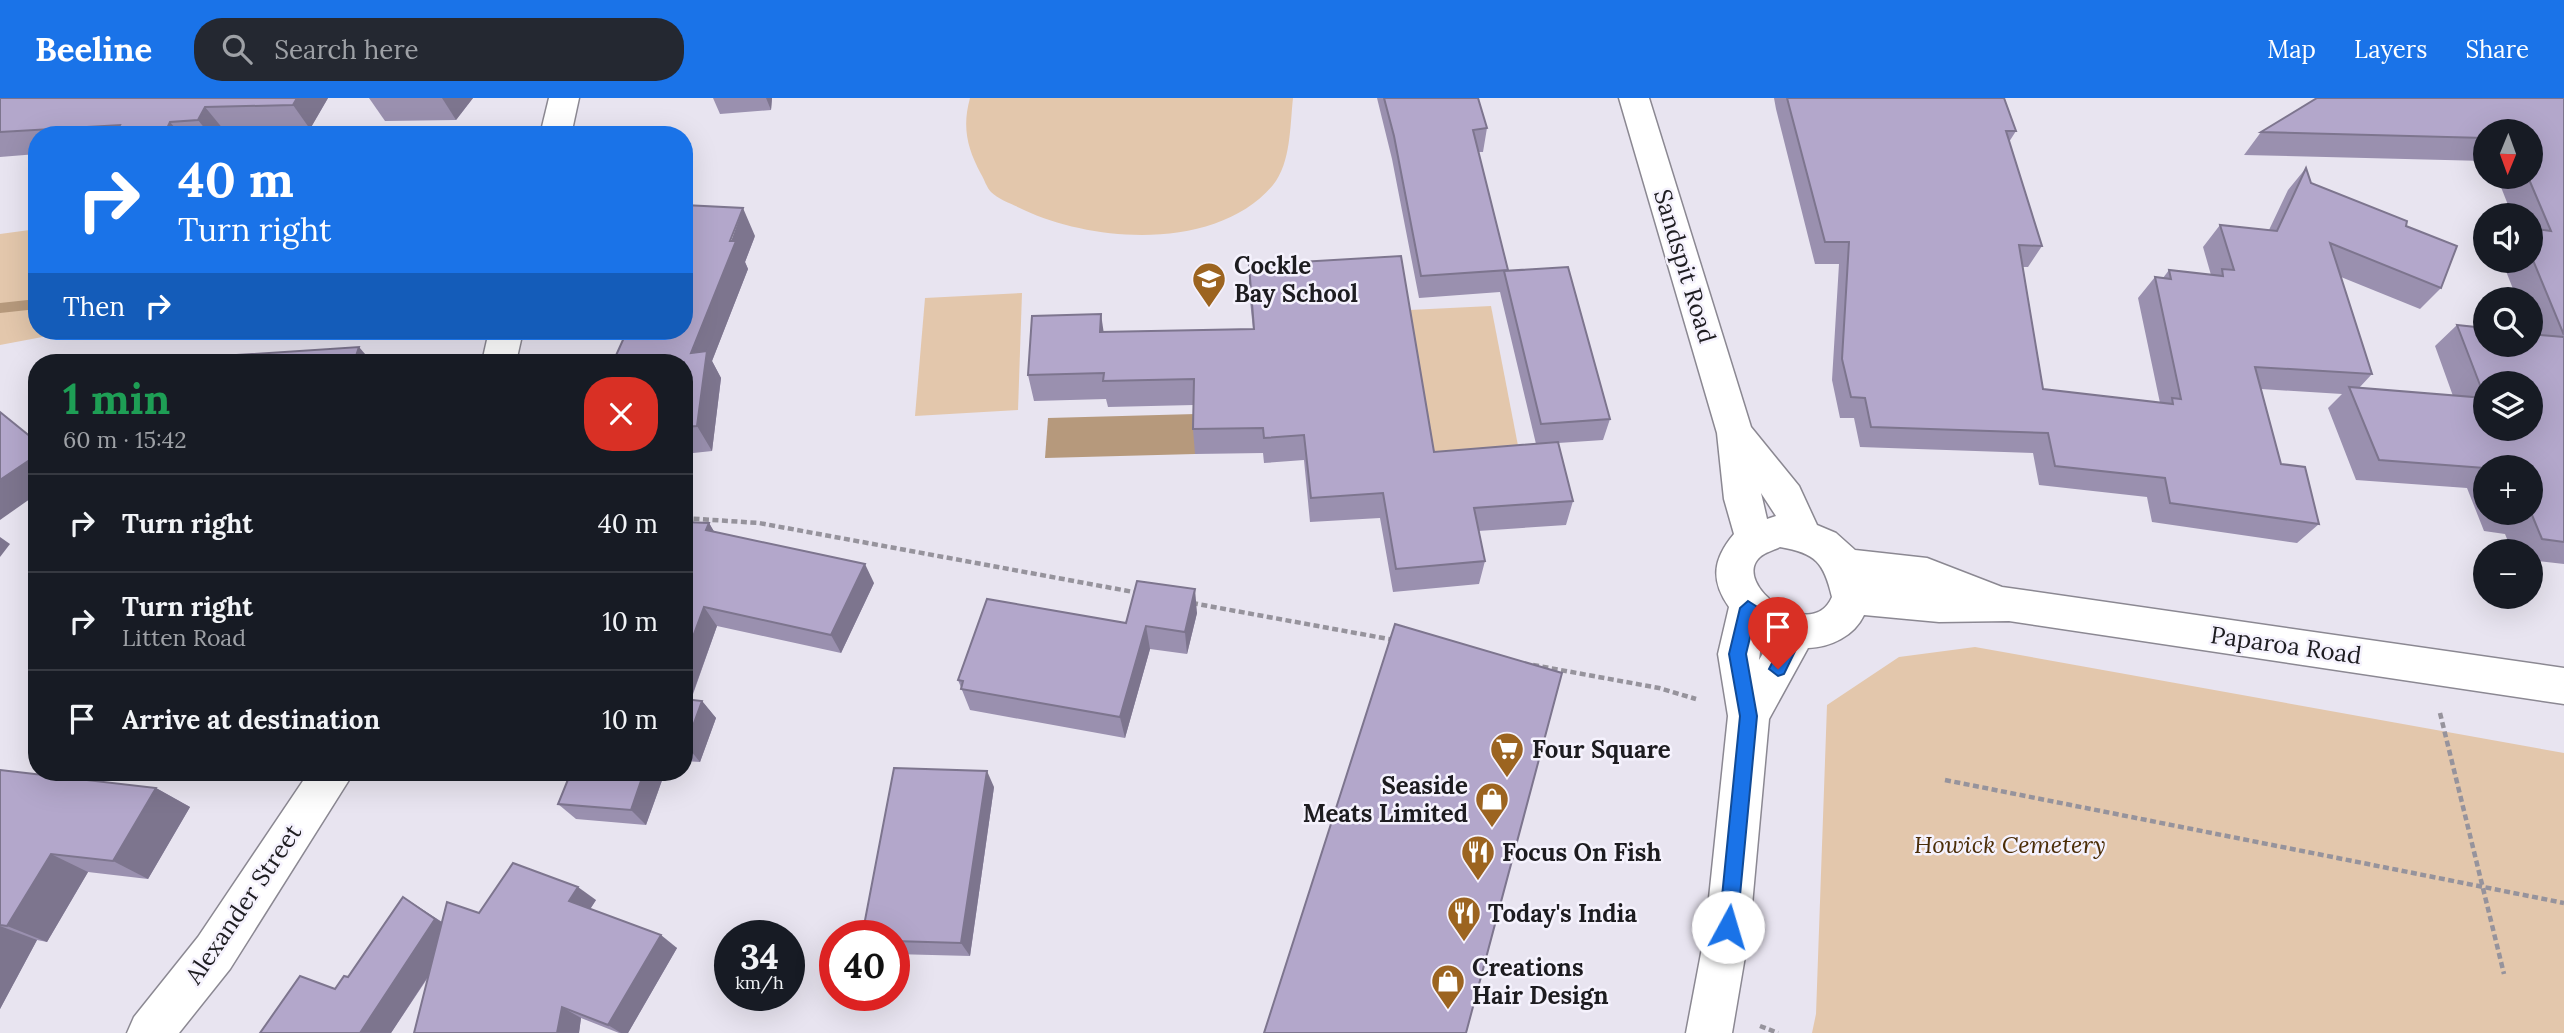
<!DOCTYPE html>
<meta charset="utf-8">
<style>
:root{--surface:#171b24;--page:#242831;--text:#f1f3f6;--muted:#9ea1a6;--line:#363941;--accent:#1a73e8}
body{margin:0;font-family:Lora,serif;background:var(--page);color:var(--text);height:100vh;display:flex;flex-direction:column;font-size:26px;white-space:nowrap}
*{box-sizing:border-box;margin:0}
p{font-size:23px;color:var(--muted)}
.icon{flex:none;width:38px;height:38px;fill:none;stroke:currentColor;stroke-width:2;stroke-linecap:round;stroke-linejoin:round}
.map{position:relative;flex:1;overflow:hidden}
.drawer{position:absolute;left:28px;top:256px;width:665px;height:427px;display:flex;flex-direction:column;background:var(--surface);border-radius:28px;box-shadow:0 7px 28px #0002}
.drawer>*{flex:none}
.banner{position:absolute;left:28px;top:28px;width:665px;height:214px;border-radius:28px;box-shadow:0 7px 28px #0002;background:#1a73e8;color:#fff;overflow:hidden}
.needle{width:46px;rotate:181deg}
.controls{position:absolute;left:2473px;top:21px;display:grid;gap:14px}
.controls a{display:grid;place-items:center;width:70px;height:70px;border-radius:50%;background:var(--surface);box-shadow:0 7px 28px #0002;font-size:35px}
.speed{position:absolute;left:714px;top:822px;display:flex;gap:14px;font-size:35px;font-weight:700;text-align:center}
.speed>*{display:grid;place-content:center;width:91px;height:91px;border-radius:50%;background:var(--surface);box-shadow:0 7px 28px #0002;line-height:1}
.speed small{font-size:18px;font-weight:400}
.speed .limit{border:10px solid #d22;background:#fff;color:#111}
.pin{position:absolute;display:grid;place-items:center;width:60px;height:60px;color:#fff;margin:-72px -30px;border-radius:50% 50% 50% 0;rotate:-45deg;box-shadow:0 0 7px #0007}
.pin .icon{rotate:45deg}
.me{position:absolute;width:77px;margin:-38px;rotate:6deg;stroke-linejoin:round;filter:drop-shadow(0 0 5px #0008)}
.turn{display:flex;align-items:center;gap:24px;height:147px;padding:0 35px;font-size:32px}
.turn .icon{width:91px;height:91px;stroke-width:2.5}
.turn b{display:block;font-size:49px;line-height:60px}
.then{display:flex;align-items:center;height:66px;padding:0 35px;background:#0003;gap:14px;font-size:26px}
.round{display:grid;place-items:center;flex:none;width:74px;height:74px;border-radius:28px;background:var(--page)}
.headline{display:flex;align-items:center;justify-content:space-between;height:119px;padding:0 35px}
h1{font-size:42px;font-weight:700;line-height:52px;color:#1e9e55}
ul{padding:0;list-style:none}
li{display:flex;align-items:center;gap:21px;height:98px;padding:0 35px;border-top:2px solid var(--line)}
li div{flex:1}
li b{display:block;font-size:26px}
li em{font-style:normal}
header{display:flex;align-items:center;gap:42px;box-sizing:border-box;height:98px;padding:0 35px;background:var(--accent);color:#fff}
header strong{font-size:33px}
nav{display:flex;gap:38px;margin-inline-start:auto;font-size:24px}
.search{width:490px;height:63px;background:var(--page);display:flex;align-items:center;gap:18px;box-sizing:border-box;padding:0 24px;border-radius:28px;color:var(--muted);font-size:26px}
.map>svg:first-child{display:block}
</style>
<header>
<strong>Beeline</strong>
<div class="search"><svg class="icon" aria-label="search" viewBox="0 0 24 24"><circle cx="10" cy="10" r="6"/><path d="M15 15l6 6"/></svg>Search here</div>
<nav><a>Map</a><a>Layers</a><a>Share</a></nav>
</header>
<div class="map">
<svg width="2564" height="935" viewBox="0 0 2564 935">
<rect width="100%" height="100%" fill="#e8e4f0"/>
<g fill="#e3c7ac">
<path d="M970 0H1293C1290 27 1291 65 1273 87 1217 153 1095 145 1024 112 1015 107 999 102 991 94 987 90 984 81 981 76 967 50 962 29 970 0Z"/>
<path d="M37 131V233H74L0 247V136Z"/>
<path d="M1022 195 1018 312 915 318 925 200Z"/>
<path d="M1491 208 1520 358 1432 363 1409 212Z"/>
<path d="M1975 549 2564 655V935H1812L1816 916 1827 607 1899 559Z"/>
</g>
<path fill="#b6997c" d="M1196 316 1195 356 1045 360 1048 320Z"/>
<g fill="none" stroke-linecap="round" stroke-linejoin="round">
<path fill="#b6997c" fill-rule="evenodd" d="M37 201V211L0 215V205Z"/>
<g stroke="#8b8892" stroke-width="3">
<g id="street">
<path d="M549 0H579L571 37H540Z"/>
<path d="M489 233H523L516 264H482Z"/>
<path d="M309 674H354L230 871 179 935H127L134 919 198 839Z"/>
</g>
</g>
<g stroke="#8b8892" stroke-width="3">
<path id="secondary" d="M1619 0H1649L1751 329 1799 388 1817 427 1836 435 1855 452 1927 460 2002 489 2564 570V606L2009 523 1939 524 1864 517C1854 538 1831 549 1808 550L1769 621 1750 829 1732 935H1686L1706 829 1728 618 1718 556 1729 509C1710 482 1713 461 1734 436L1724 401 1717 335ZM1761 395 1776 418 1767 421ZM1780 449C1816 455 1824 465 1832 499 1812 546 1730 486 1760 459 1764 455 1774 452 1780 449ZM1762 538 1771 542 1759 562Z"/>
</g>
<g stroke="#96939c" stroke-width="4.5" stroke-dasharray="6 3.5" stroke-linecap="butt">
<path d="M684 420 759 425 1139 495"/>
<path d="M1192 505 1394 542"/>
<path d="M1533 567 1659 590 1696 601"/>
<path d="M2440 615 2504 876"/>
<path d="M1945 682 2564 805"/>
<path d="M1760 928 1778 935"/>
</g>
<use href="#street" fill="#fff" fill-rule="evenodd"/>
<use href="#secondary" fill="#fff" fill-rule="evenodd"/>
</g>
<g fill="#9a90af" fill-rule="evenodd">
<path d="M0 0H328L310 31 224 32 221 37H37V56L0 59Z"/>
<path d="M369 0H473L456 22 385 23Z"/>
<path d="M713 0H772L771 12 720 16Z"/>
<path d="M1377 0H1478L1487 30 1483 54H1478L1507 173 1610 321 1603 342 1558 345 1573 403 1566 427 1478 433 1485 463 1479 486 1393 494 1380 420 1310 424 1304 362 1264 365 1263 355 1195 356 1193 331 1194 307 1108 309 1106 301 1034 303 1028 277 1104 234 1253 231 1249 194V167L1434 354 1536 346 1500 194 1419 200 1392 61Z"/>
<path d="M1774 0H2004L2016 33 2009 44 2042 148 2028 169H2023L2043 291 2160 305 2138 200 2155 179 2163 180 2169 172 2211 177 2203 149 2220 127 2269 132 2288 92 2306 70 2311 85 2406 128 2441 190 2420 211 2341 179 2372 276 2359 290 2453 298 2435 248 2457 227 2530 247V201H2517L2502 163H2530V117H2512L2497 79H2530V33H2485V63L2244 57 2261 34 2564 0V466L2530 462V453H2512L2505 436 2484 433 2467 390 2356 382 2328 310 2342 296 2261 291 2281 366 2319 426 2297 445 2152 424 2147 399 2039 387 2033 355 1860 349 1854 320H1840L1832 282 1839 166H1815L1776 11ZM2485 369H2530V415H2485Z"/>
<path d="M755 138 745 164 748 171 712 263 721 280 712 353 684 356V264Z"/>
<path d="M684 424 709 425 714 434 874 485 841 555 717 528 691 602 702 603 716 620 700 664 684 663Z"/>
<path d="M1197 515 1187 556 1150 551 1125 640 970 612 958 582 1126 525Z"/>
<path d="M0 672 156 690 190 709 148 781 88 774 47 844 37 842 0 911Z"/>
<path d="M665 674 646 727 576 721 558 706Z"/>
<path d="M994 689 970 858 894 856V838Z"/>
<path d="M403 799 442 824 479 815 596 802 590 811 677 850 628 935H619L581 920 579 935H414L429 878 391 935H260L335 891 348 879Z"/>
</g>
<g fill="#7d758e">
<path d="M297 0H328L310 31 293 7Z"/>
<path d="M442 0H473L456 22Z"/>
<path d="M766 0H772L771 12Z"/>
<path d="M205 9 224 32 221 37H210L198 22Z"/>
<path d="M170 24 181 37H164Z"/>
<path d="M743 110 755 138 745 164 748 171 712 263 721 280 712 353 697 328 691 255Z"/>
<path d="M1101 216 1105 243 1100 234Z"/>
<path d="M359 249 372 264H354Z"/>
<path d="M37 357V396L0 422V382Z"/>
<path d="M709 425 721 445 706 432Z"/>
<path d="M0 439 10 446 0 459Z"/>
<path d="M865 466 874 485 841 555 831 537Z"/>
<path d="M1195 491 1197 515 1187 556 1185 534Z"/>
<path d="M704 509 717 528 685 617 684 563Z"/>
<path d="M1146 528 1150 551 1125 640 1120 619Z"/>
<path d="M702 603 716 620 700 664 686 647Z"/>
<path d="M987 673 994 689 970 858 961 845Z"/>
<path d="M644 674H665L646 727 631 712Z"/>
<path d="M156 690 190 709 148 781 113 763Z"/>
<path d="M51 756 88 774 47 844 7 828Z"/>
<path d="M578 789 596 802 587 816 569 803Z"/>
<path d="M403 799 457 834 391 935H360Z"/>
<path d="M0 828 37 842 0 911Z"/>
<path d="M661 837 677 850 628 935H621L608 927Z"/>
<path d="M562 909 581 920 579 935H557Z"/>
</g>
<g fill="#b3a7cb" stroke="#7d758e" stroke-width="2">
<path d="M0 0H297L293 7 205 9 198 22 170 24 164 37H115L120 27 0 34Z"/>
<path d="M1384 0H1478L1487 30 1473 32 1508 172 1421 178 1394 38Z"/>
<path d="M1787 0H2004L2016 33H2006L2042 148 2019 147 2043 291 2173 306 2172 300 2181 301 2155 179 2171 181 2169 172 2223 178 2222 171 2234 172 2220 127 2277 133 2306 70 2311 85 2407 123 2406 128 2457 148 2441 190 2330 145 2372 276 2255 269 2281 366 2305 369 2319 426 2170 405 2165 380 2055 368 2048 335 1871 329 1865 300 1851 299 1842 261 1849 144H1825Z"/>
<path d="M2317 0H2564V237L2530 155V130L2551 133 2528 79H2530V33H2485V40L2261 34Z"/>
<path d="M684 107 743 110 730 143H736L691 255 707 253 697 328 684 329V264H613L627 233H684Z"/>
<path d="M1401 158 1434 354 1558 344 1573 403 1474 410 1485 463 1396 471 1383 395 1311 400 1304 337 1264 340 1263 330 1193 331 1194 281 1103 283 1104 275 1028 277 1032 218 1101 216 1100 234 1254 231 1249 167Z"/>
<path d="M1568 169 1610 321 1541 326 1504 173Z"/>
<path d="M2457 227 2485 230V247H2530V236L2564 239V444L2542 441 2532 417 2516 415H2530V369L2485 370 2379 362 2349 289 2485 300V331H2530V285H2485V300Z"/>
<path d="M359 249 354 264H234L237 257Z"/>
<path d="M0 314 37 344V357L0 382Z"/>
<path d="M684 424 709 425 706 432 865 466 831 537 704 509 684 563Z"/>
<path d="M1137 483 1195 491 1185 534 1146 528 1120 619 961 591 963 583 958 582 987 501 1126 525Z"/>
<path d="M1395 526 1562 575 1466 935H1264Z"/>
<path d="M684 601 702 603 686 647H684Z"/>
<path d="M894 670 987 673 961 845 894 843V838H862Z"/>
<path d="M0 672 156 690 113 763 51 756 7 828 0 827Z"/>
<path d="M571 674H644L631 712 558 706Z"/>
<path d="M513 765 578 789 569 803 661 837 608 927 562 909 557 935H414L447 804 479 815Z"/>
<path d="M403 799 435 821 360 935H260L300 878 335 891 344 878 348 879Z"/>
</g>
<path fill="#1a73e8" stroke="#114b97" stroke-width="2" d="M1748 503 1775 520 1803 528 1805 533 1784 576 1778 578 1769 571 1786 538 1765 531 1754 523 1746 556 1757 618 1737 829 1734 835 1728 838 1721 835 1719 829 1740 618 1729 556 1740 510Z"/>
<defs>
<g id="school-pin" transform="scale(1.75)"><path d="M0 17L-7.5 6A9.5 9.5 0 1 1 7.5 6Z" fill="#9c6420" stroke="#f5f2fd"/><path d="M0-5L7-2L0 1L-7-2ZM-4 1L0 2.5L4 1V4Q0 6-4 4Z" fill="#fff"/></g>
<g id="supermarket-pin" transform="scale(1.75)"><path d="M0 17L-7.5 6A9.5 9.5 0 1 1 7.5 6Z" fill="#9c6420" stroke="#f5f2fd"/><path d="M-6-5.5h2.5l.6 2H6L4.5 2H-2.5L-4.4-4H-6ZM-1.5 3.2a1.3 1.3 0 1 0 .1 0ZM3 3.2a1.3 1.3 0 1 0 .1 0Z" fill="#fff"/></g>
<g id="shop-pin" transform="scale(1.75)"><path d="M0 17L-7.5 6A9.5 9.5 0 1 1 7.5 6Z" fill="#9c6420" stroke="#f5f2fd"/><path d="M-5-2.5h2.3a2.7 3.5 0 0 1 5.4 0H5L5.5 6h-11ZM-1.5-2.5h3a1.5 2.3 0 0 0-3 0Z" fill="#fff"/></g>
<g id="restaurant-pin" transform="scale(1.75)"><path d="M0 17L-7.5 6A9.5 9.5 0 1 1 7.5 6Z" fill="#9c6420" stroke="#f5f2fd"/><path d="M-5-6h1v4h1v-4h1v4h1v-4h1v5L-1.5 .5V6h-2V.5L-5-1ZM5-6V6H3V1.5H1.5Q1.5-4 5-6Z" fill="#fff"/></g>
</defs>
<g fill-rule="evenodd">
<use href="#school-pin" x="1209" y="181"/>
<use href="#supermarket-pin" x="1507" y="651"/>
<use href="#shop-pin" x="1492" y="701"/>
<use href="#restaurant-pin" x="1478" y="754"/>
<use href="#restaurant-pin" x="1464" y="815"/>
<use href="#shop-pin" x="1448" y="883"/>
</g>
<g text-anchor="middle" dominant-baseline="central" stroke-width="5" stroke-linejoin="round" paint-order="stroke">
<g font-size="24" font-weight="bold" fill="#1d1c20" stroke="#f5f2fd" text-anchor="start">
<text x="1234" y="167">Cockle<tspan x="1234" dy="28">Bay School</tspan></text>
<text x="1532" y="651">Four Square</text>
<text x="1468" y="687" text-anchor="end">Seaside<tspan x="1468" dy="28">Meats Limited</tspan></text>
<text x="1502" y="754">Focus On Fish</text>
<text x="1488" y="815">Today's India</text>
<text x="1472" y="869">Creations<tspan x="1472" dy="28">Hair Design</tspan></text>
</g>
<g font-size="24" fill="#1d1c20" stroke="#f5f2fd">
<text transform="translate(1685 168) rotate(73)">Sandspit Road</text>
<text transform="translate(2286 547) rotate(8)">Paparoa Road</text>
<text transform="translate(243 806) rotate(-56)">Alexander Street</text>
</g>
<g font-size="24" font-style="italic" fill="#4b2d07" stroke="#f5f2fd">
<text x="2010" y="746">Howick Cemetery</text>
</g>
</g>
</svg>
<div class="controls">
<a><svg class="needle" viewBox="-14 -14 28 28"><path d="M0-13l5 13h-10z" fill="#e53935"/><path d="M0 13l5-13h-10z" fill="#9ea1a6"/></svg></a>
<a><svg class="icon" aria-label="sound" viewBox="0 0 24 24"><path d="M4 9h4l5-4v14l-5-4H4zM17 9q2 3 0 6"/></svg></a>
<a><svg class="icon" aria-label="search" viewBox="0 0 24 24"><circle cx="10" cy="10" r="6"/><path d="M15 15l6 6"/></svg></a>
<a><svg class="icon" aria-label="layers" viewBox="0 0 24 24"><path d="M12 4l9 5-9 5-9-5zM3 14l9 5 9-5"/></svg></a>
<a>+</a>
<a>−</a>
</div>
<div class="speed"><div>34<small>km/h</small></div><div class="limit">40</div></div>
<div class="pin" style="left:1778px;top:571px;background:#d93025"><svg class="icon" aria-label="arrive" viewBox="0 0 24 24"><path d="M6 21V4h12l-3 4 3 4H6"/></svg></div>
<svg class="me" style="left:1728px;top:829px" viewBox="-20 -20 40 40"><circle r="19" fill="#fff"/><path d="M0-13L10 11 0 6-10 11z" fill="#1a73e8"/></svg>
<div class="banner">
<div class="turn"><svg class="icon" aria-label="right" viewBox="0 0 24 24"><path d="M7 20v-9h11M14 6l5 5-5 5"/></svg><div><b>40 m</b>Turn right</div></div>
<div class="then">Then<svg class="icon" aria-label="right" viewBox="0 0 24 24"><path d="M7 20v-9h11M14 6l5 5-5 5"/></svg></div>
</div>
<section class="drawer">
<div class="headline"><div><h1>1 min</h1><p>60 m · 15:42</p></div><a class="round" style="background:#d93025;color:#fff"><svg class="icon" aria-label="close" viewBox="0 0 24 24"><path d="M6 6l12 12M18 6L6 18"/></svg></a></div>
<ul>
<li><svg class="icon" aria-label="right" viewBox="0 0 24 24"><path d="M7 20v-9h11M14 6l5 5-5 5"/></svg><div><b>Turn right</b></div><em>40 m</em></li>
<li><svg class="icon" aria-label="right" viewBox="0 0 24 24"><path d="M7 20v-9h11M14 6l5 5-5 5"/></svg><div><b>Turn right</b><p>Litten Road</p></div><em>10 m</em></li>
<li><svg class="icon" aria-label="arrive" viewBox="0 0 24 24"><path d="M6 21V4h12l-3 4 3 4H6"/></svg><div><b>Arrive at destination</b></div><em>10 m</em></li>
</ul>
</section>
</div>
